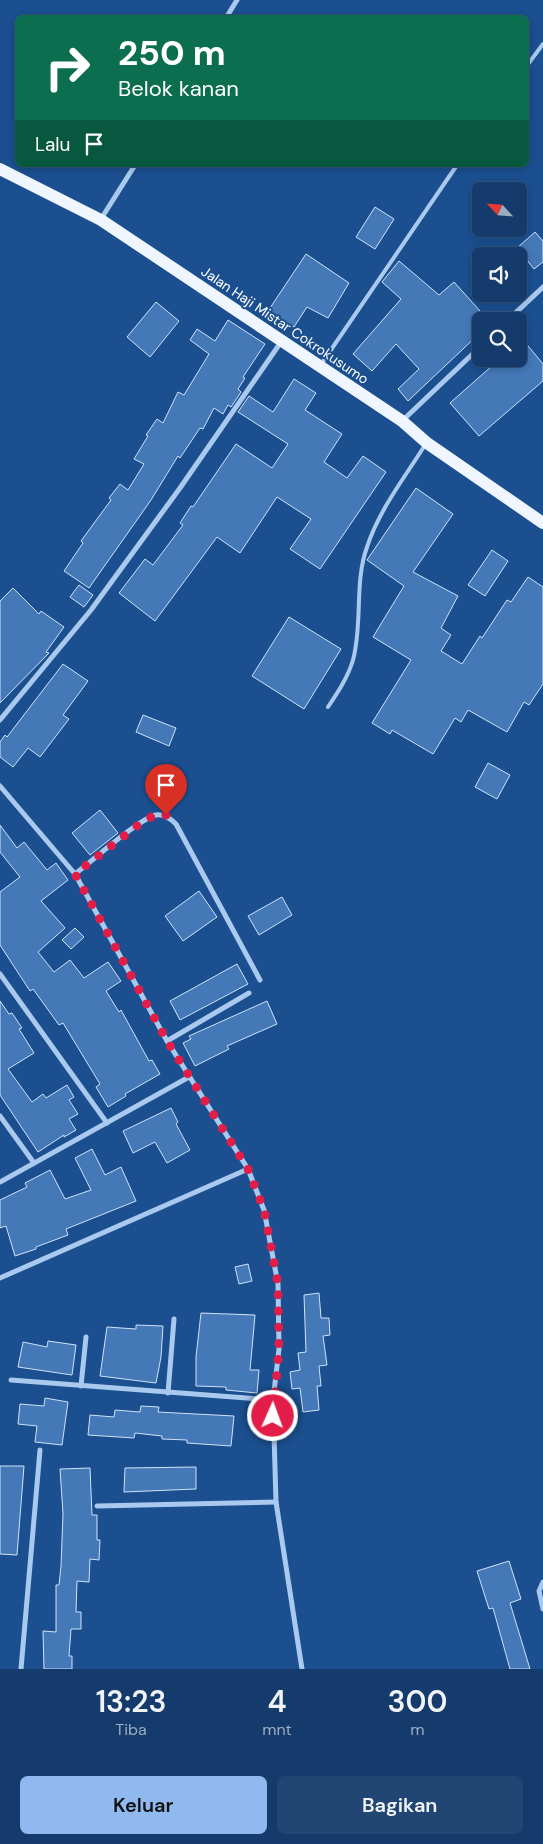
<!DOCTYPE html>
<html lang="id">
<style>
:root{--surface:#143b6b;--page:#214673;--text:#f1f3f6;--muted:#9dadc1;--line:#33557e;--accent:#90b9f0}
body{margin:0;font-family:"DM Sans",sans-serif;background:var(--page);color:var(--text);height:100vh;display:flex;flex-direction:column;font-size:19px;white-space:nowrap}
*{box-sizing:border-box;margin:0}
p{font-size:16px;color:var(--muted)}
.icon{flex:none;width:28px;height:28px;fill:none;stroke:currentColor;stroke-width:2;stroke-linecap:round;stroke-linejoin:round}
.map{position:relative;height:1669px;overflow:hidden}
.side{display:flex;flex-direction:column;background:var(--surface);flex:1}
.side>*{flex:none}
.top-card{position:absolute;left:15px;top:15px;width:514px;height:152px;border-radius:8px;box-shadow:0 2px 8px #0003,0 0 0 1px var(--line);background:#0b6e4f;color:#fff;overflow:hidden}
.needle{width:32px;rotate:296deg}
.controls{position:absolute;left:472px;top:182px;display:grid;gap:10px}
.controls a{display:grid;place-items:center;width:55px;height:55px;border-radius:8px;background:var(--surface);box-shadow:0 2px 8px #0003,0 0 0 1px var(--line);font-size:25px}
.pin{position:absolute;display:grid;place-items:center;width:42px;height:42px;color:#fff;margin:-51px -21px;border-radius:50% 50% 50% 0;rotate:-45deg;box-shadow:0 0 5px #0007}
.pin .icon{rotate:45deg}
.me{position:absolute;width:55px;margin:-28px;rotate:2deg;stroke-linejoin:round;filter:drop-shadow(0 0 4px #0008)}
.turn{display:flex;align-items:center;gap:18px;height:105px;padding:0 20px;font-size:22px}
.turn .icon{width:65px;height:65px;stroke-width:2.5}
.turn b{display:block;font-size:35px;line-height:42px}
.then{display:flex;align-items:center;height:48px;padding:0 20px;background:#0003;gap:10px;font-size:19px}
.eta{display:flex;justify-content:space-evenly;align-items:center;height:85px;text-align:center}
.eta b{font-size:30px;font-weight:600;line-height:35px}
.button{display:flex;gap:10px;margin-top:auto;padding:10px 20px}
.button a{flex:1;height:58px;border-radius:8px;background:var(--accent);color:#111;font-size:20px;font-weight:600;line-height:58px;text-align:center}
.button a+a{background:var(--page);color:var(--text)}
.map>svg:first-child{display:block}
</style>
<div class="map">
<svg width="543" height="1669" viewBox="0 0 543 1669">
<rect width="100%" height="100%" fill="#1b4f8f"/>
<g fill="#4478b7" stroke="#cfe3fa">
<path d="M375 207 394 219 375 249 356 237Z"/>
<path d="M535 232 543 241V262L534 269 517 248Z"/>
<path d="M306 254 349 283 328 318 307 307 294 327 268 311Z"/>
<path d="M399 261 439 295 454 282 489 321H481V332L408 401 398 389 419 369 396 344 372 371 353 354 401 299 382 282Z"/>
<path d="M156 302 179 321 150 357 127 337Z"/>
<path d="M228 320 265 344 243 377 245 378 238 389 241 392 231 407 228 405 223 414 214 408 203 429 200 428 180 458 178 456 151 500 89 588 64 571 83 543 81 541 111 500 109 498 120 484 128 490 144 464 134 459 148 436 146 435 157 419 163 423 178 392 184 395 209 354 190 340 197 329 215 341Z"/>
<path d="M519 335 543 364V381L479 436 450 403 493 365 488 359H519Z"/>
<path d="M294 379 316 393 305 410 342 434 324 462 347 478 363 456 386 472 320 569 290 549 311 519 277 497 240 553 217 537 155 621 119 593 145 559 153 565 183 525 180 523 191 506 193 507 236 444 272 468 288 444 238 412 249 396 273 412Z"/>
<path d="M416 488 453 514 413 572 458 596 441 628 451 635 441 651 462 664 480 636 482 638 507 600 511 602 528 577 543 587V684L529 705 524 702 507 732 468 710 461 722 455 718 433 754 392 730 390 734 372 723 411 660 373 637 404 586 367 560Z"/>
<path d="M492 550 508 561 485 596 468 585Z"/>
<path d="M79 585 93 595 84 607 70 597Z"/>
<path d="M13 588 39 614 41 611 64 627 46 652 49 653 0 703V601Z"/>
<path d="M289 617 341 649 304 709 252 676Z"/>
<path d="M63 664 88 681 63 715 69 719 40 757 28 748 13 767 0 757V742L5 735 7 737Z"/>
<path d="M143 715 176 728 169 746 136 732Z"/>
<path d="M488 763 510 775 497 799 475 787Z"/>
<path d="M100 810 118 833 90 855 72 833Z"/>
<path d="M0 825 17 848 24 842 47 870 56 863 68 880 41 901 65 928 38 952 54 972 70 960 84 978 108 962 121 981 106 991 119 1012 121 1010 149 1061 152 1060 160 1074 125 1094 126 1096 108 1107 96 1087 100 1084 63 1023 59 1025 33 989 30 991 0 945V892L20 877 0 852Z"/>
<path d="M199 891 217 917 183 941 165 916Z"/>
<path d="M282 897 292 915 259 935 248 916Z"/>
<path d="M75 928 84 937 71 949 62 940Z"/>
<path d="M237 964 248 984 180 1020 170 1001Z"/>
<path d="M0 1001 9 1014 12 1013 22 1028 19 1029 34 1053 8 1069 32 1102 43 1094 46 1098 67 1085 74 1097 69 1100 78 1114 69 1119 76 1130 64 1137V1135L38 1152 0 1095Z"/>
<path d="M267 1001 277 1024 227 1046 229 1049 195 1066 183 1043 191 1039 189 1036Z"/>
<path d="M171 1108 178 1122 176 1124 190 1150 167 1163 155 1142 133 1153 123 1131Z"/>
<path d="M92 1149 105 1175 121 1167 136 1201 66 1229 68 1235 36 1247V1249L15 1256 6 1226 0 1228V1200L27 1187 25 1183 50 1170 65 1199 91 1190 75 1158Z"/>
<path d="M248 1264 252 1281 239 1284 235 1267Z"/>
<path d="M319 1293 321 1318H329L330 1335 323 1336 327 1365 319 1366 321 1386H317L319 1410 303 1412 300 1388 292 1389 290 1372 300 1370 298 1353 306 1352 304 1295Z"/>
<path d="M201 1313 255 1315 250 1370H259L257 1393 226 1390V1387L196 1386V1357Z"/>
<path d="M136 1325 163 1326 161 1357 156 1383 100 1376 107 1327 136 1329Z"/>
<path d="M48 1341 76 1345 72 1375 18 1367 23 1342 47 1347Z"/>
<path d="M45 1398 68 1402 62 1445 35 1442 37 1426 18 1424 20 1404 44 1406Z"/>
<path d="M141 1406 159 1407 158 1412 234 1416 231 1446 187 1443V1440L162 1439V1436L135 1433 134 1438 88 1435 90 1415 114 1417 115 1410 140 1412Z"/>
<path d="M0 1466H24L17 1555 0 1554Z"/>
<path d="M196 1467V1489L124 1492 125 1468Z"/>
<path d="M90 1468 92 1515H97V1540H100L99 1560 90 1559 89 1582 77 1581 76 1612H81V1629H71L69 1656H72V1669H44L43 1631 56 1632V1585H59L61 1566 63 1514 60 1469Z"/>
<path d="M509 1561 521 1599 510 1603 530 1669H510L493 1608 489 1609 477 1571Z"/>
</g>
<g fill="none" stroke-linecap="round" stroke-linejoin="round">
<g stroke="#a9c9ee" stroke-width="4">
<path d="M526 67 543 44"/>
<path d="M322 363 457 165"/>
<path d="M328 707C338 692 348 677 353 660 363 623 354 583 367 547 379 510 405 477 425 445"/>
</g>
<g stroke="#a9c9ee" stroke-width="5">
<path d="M226 18 237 0"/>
<path d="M101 219 135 165"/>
<path d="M507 321 543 287"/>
<path d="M402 421 481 346"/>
<path d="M0 720 91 610 180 488 281 342"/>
<path d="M0 786 75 874 167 1041 248 1169 264 1210 278 1284 279 1349 273 1400 276 1502 302 1669"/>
<path d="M75 874C91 862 140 818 156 815 164 813 171 819 176 824L260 980"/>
<path d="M0 974 107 1123"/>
<path d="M167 1041 249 993"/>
<path d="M0 1116 34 1163"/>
<path d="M0 1182 189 1077"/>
<path d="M0 1278 248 1169"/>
<path d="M11 1380 273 1400"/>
<path d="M81 1386 86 1337"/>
<path d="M168 1393 174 1319"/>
<path d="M97 1506 276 1502"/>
<path d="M543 1582 539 1591 543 1609"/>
<path d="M21 1669 40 1450"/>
</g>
<path stroke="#f0f6ff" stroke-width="12" d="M0 169 101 220 402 421 427 443 543 523"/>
</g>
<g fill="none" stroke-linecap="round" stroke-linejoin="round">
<path stroke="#e11d48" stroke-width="9" stroke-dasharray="0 16.2" d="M166 815 157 814 142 822 75 874 167 1041 248 1169 264 1210 278 1284 279 1349 273 1416"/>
</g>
<g text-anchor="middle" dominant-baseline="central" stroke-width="4" stroke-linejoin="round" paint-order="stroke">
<g font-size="14" fill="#fff" stroke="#1b4f8f">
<text transform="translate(285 325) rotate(34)">Jalan Haji Mistar Cokrokusumo</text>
</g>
</g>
</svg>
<div class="controls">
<a><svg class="needle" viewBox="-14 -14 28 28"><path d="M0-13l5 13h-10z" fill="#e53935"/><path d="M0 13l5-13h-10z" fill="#9dadc1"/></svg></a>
<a><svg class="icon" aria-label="sound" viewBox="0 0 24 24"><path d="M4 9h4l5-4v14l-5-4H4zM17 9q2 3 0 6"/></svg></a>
<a><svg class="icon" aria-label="search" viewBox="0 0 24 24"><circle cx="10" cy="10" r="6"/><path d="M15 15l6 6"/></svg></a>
</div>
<div class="pin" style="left:166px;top:815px;background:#d93025"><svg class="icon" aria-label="arrive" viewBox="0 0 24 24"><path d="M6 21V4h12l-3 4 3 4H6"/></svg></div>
<svg class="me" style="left:273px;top:1416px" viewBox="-20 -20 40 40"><circle r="17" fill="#e11d48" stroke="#fff" stroke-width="3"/><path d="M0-11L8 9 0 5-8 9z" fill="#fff"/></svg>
<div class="top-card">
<div class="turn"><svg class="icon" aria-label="right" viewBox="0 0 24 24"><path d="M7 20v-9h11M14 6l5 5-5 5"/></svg><div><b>250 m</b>Belok kanan</div></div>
<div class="then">Lalu<svg class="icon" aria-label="arrive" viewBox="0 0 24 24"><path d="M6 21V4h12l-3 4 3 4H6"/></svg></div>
</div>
</div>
<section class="side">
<div class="eta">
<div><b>13:23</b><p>Tiba</p></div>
<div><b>4</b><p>mnt</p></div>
<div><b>300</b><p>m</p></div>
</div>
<div class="button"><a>Keluar</a><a>Bagikan</a></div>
</section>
